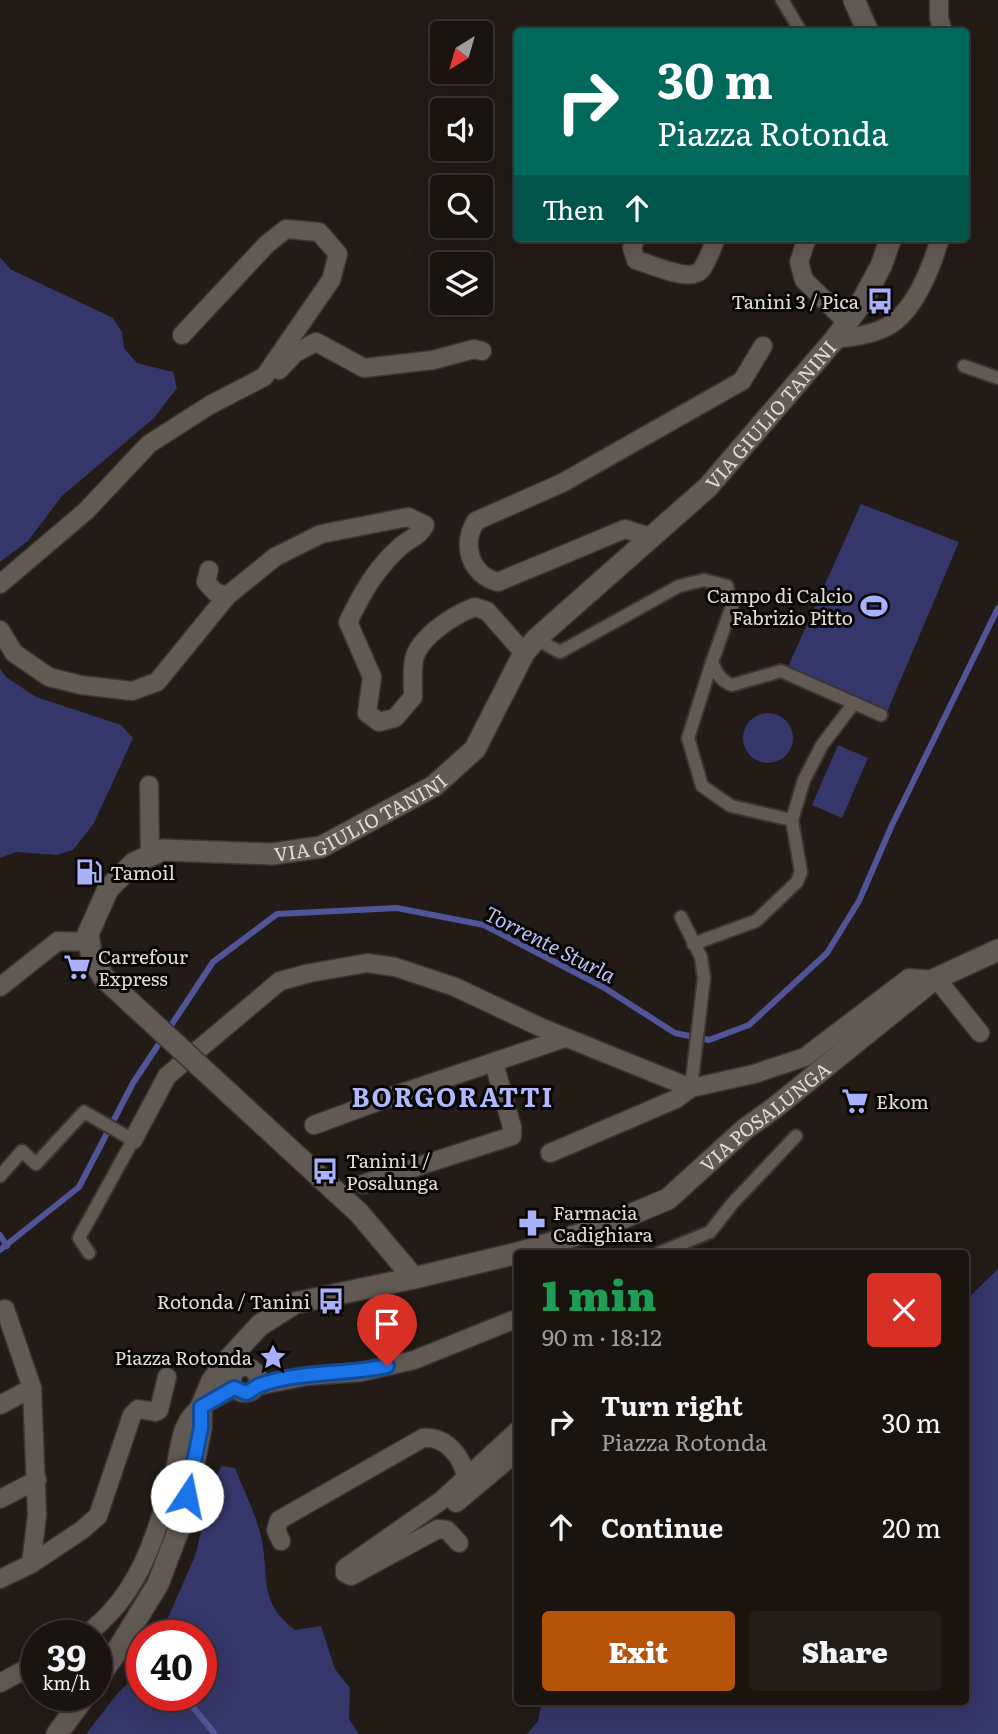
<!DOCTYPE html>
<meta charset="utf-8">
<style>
:root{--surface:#1a1411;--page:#231d1a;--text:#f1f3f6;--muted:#9f9e9f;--line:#383331;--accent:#b45309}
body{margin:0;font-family:Literata,serif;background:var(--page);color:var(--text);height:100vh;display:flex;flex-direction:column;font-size:26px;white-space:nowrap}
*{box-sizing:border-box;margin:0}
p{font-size:23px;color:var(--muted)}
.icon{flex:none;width:38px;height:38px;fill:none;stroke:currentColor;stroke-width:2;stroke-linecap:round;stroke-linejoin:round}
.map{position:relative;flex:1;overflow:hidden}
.side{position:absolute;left:514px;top:1250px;width:455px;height:455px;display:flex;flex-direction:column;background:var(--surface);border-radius:7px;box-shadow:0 7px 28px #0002,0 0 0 2px var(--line)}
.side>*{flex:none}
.top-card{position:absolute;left:514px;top:28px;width:455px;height:214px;border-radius:7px;box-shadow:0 7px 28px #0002,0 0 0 2px var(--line);background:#00695c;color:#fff;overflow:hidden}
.needle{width:46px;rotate:217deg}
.buttons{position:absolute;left:430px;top:21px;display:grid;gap:14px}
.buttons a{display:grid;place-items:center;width:63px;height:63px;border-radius:7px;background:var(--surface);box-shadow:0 7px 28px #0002,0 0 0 2px var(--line);font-size:35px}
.speed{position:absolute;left:21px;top:1620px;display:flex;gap:14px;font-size:35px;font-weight:700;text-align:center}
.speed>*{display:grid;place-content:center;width:91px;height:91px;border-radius:50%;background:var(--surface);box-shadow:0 7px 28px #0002,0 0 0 2px var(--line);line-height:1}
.speed small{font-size:18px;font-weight:400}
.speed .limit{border:10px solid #d22;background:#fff;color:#111}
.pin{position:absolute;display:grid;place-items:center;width:60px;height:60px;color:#fff;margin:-72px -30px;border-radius:50% 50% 50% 0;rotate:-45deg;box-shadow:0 0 7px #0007}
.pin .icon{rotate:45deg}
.me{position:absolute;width:77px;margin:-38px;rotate:11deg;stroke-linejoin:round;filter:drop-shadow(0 0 5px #0008)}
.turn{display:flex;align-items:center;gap:24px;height:147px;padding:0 28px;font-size:32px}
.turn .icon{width:91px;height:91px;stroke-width:2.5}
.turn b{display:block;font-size:49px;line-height:60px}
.then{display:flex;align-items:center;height:66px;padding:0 28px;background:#0003;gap:14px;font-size:26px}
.round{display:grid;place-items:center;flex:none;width:74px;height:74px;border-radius:7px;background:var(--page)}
.overview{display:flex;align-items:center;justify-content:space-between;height:119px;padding:0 28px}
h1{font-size:42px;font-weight:800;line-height:52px;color:#1e9e55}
.cta{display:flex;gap:14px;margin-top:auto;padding:14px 28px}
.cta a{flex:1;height:80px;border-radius:7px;background:var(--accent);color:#fff;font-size:28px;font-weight:800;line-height:80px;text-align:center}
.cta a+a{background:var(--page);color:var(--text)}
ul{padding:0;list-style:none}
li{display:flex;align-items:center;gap:21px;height:105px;padding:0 28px}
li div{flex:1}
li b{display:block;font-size:26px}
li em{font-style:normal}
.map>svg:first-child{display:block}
</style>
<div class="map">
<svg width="998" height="1734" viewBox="0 0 998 1734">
<rect width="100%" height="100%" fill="#221b17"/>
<g fill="#353669">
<path d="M0 257 10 269 113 318 122 332 124 348 137 363 173 372 177 388 154 418 62 496 28 541 0 562Z"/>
<path d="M861 504 959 542 887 712 787 669Z"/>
<path d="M0 668 6 677 36 697 121 725 133 738 94 823 73 850 56 855 16 852 0 858Z"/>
<circle cx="768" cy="738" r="25"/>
<path d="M838 745 868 758 842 818 812 805Z"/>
<path d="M998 1269V1734H527L538 1721 542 1701H966V1300Z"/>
<path d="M222 1466 235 1468C244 1491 257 1516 262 1541 269 1580 259 1603 295 1630L321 1626 335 1669 350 1688 349 1719 359 1734H86L117 1694 142 1669V1696H201V1636H160L195 1556 215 1478Z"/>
</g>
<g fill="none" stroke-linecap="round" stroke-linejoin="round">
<g stroke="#515496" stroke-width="6">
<path d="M0 1235 7 1246"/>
<path d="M0 1250 79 1187 133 1083 213 962 277 914 397 908 484 925 603 987 675 1033 709 1040 749 1025 827 953 859 901 892 825 998 608"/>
<path d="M184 1696 215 1734"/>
</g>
<g stroke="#3a3533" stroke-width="16">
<g id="pedestrian">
<path d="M782 0 801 32"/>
<path d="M964 366 998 378"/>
<path d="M536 639 560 652 679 586 704 580 727 586 732 606 712 662C717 674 721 681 732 685L781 671 881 715"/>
<path d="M712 662 688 738 702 786 731 806 792 820"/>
<path d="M681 917 701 957 704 978 691 1088"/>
<path d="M693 944 756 921 797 882 801 872 792 820 804 780 822 745 854 703"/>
<path d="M0 1176 22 1151 36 1164 84 1112 133 1140 79 1238 89 1253"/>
<path d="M659 1253 710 1232 732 1204 796 1136"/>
</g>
</g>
<g stroke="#3a3533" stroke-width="21">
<g id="minor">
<path d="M939 0V18L943 32"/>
<path d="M636 238 632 248 636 260C651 264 690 283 701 270 708 261 712 248 716 238"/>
<path d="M807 238 799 262 804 280 847 322"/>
<path d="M835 339C853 337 872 335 888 326 915 311 932 266 940 238"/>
<path d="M279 370 295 353 316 342 364 368 433 360 474 349 482 351"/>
<path d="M651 537 625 529 498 582C470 575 461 544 476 521L562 483 742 381 763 346"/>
<path d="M209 570 206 582 215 592 227 596"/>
<path d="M0 584 86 511 149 444 210 405 264 377 331 280 338 254 319 232 286 229 267 244 182 335"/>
<path d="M0 630 14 653 49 677 81 685 132 691 157 682 227 596 275 557 321 534 408 517 425 525C418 538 411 537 401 546 376 568 362 593 348 622L372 677 367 713 379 722 395 718 413 697C413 685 412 671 414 659 420 636 455 614 475 607L487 611 524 653"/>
<path d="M149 785 150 856"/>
<path d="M936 978 980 1033"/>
<path d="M0 987 58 941 89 942"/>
<path d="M314 1125 393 1096 565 1038"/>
<path d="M133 1140 167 1076 280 981 310 973 367 963 395 967 455 987 540 1027 691 1088 754 1074 805 1057 909 978 933 980"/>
<path d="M550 1153 676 1099 691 1088"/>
<path d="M363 1184 512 1136V1127L494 1063"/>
<path d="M0 1312 5 1309 32 1388 37 1515 31 1564 0 1579"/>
<circle cx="245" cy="1380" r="13"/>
<path d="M256 1386 307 1376 361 1372 414 1360 513 1320H518"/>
<path d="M0 1405 32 1388"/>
<path d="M0 1499 37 1480"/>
<path d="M456 1503 518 1451"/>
<path d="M281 1541 276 1530 279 1520 423 1438C446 1436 463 1457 466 1478L518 1430"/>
<path d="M459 1543 447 1530 438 1529 351 1576 345 1573V1568L442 1500 466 1478"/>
<path d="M31 1564 82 1530 98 1516 132 1415 138 1409 155 1412 159 1410 167 1377"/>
<path d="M84 1636C141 1595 156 1534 175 1469 179 1453 180 1432 190 1418 201 1403 219 1396 234 1388"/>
<path d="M0 1683 37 1663"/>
</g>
</g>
<g stroke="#3a3533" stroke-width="24">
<g id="tertiary">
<path d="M96 1681 115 1654 158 1584 183 1518 201 1428V1407L212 1381 226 1362 260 1325 295 1303 414 1278"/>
<path d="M57 1734 85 1696"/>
</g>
</g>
<g stroke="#3a3533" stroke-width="24">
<g id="secondary">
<path d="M854 0 868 32"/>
<path id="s1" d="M104 978 92 959 88 934 108 889 134 863 163 850 272 854 321 847 434 786 475 749 524 653 536 639 708 487 835 339 860 305 881 266 891 238"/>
<path d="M359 1213 414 1278 518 1253"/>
<path id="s2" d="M518 1253 594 1230 668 1199 745 1129 773 1109 933 980 998 950"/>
</g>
</g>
<use href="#pedestrian" stroke="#615954" stroke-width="12"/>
<use href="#minor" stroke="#615954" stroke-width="18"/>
<use href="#tertiary" stroke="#615954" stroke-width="21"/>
<use href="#secondary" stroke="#615954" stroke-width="21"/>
<g stroke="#3a3533" stroke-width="24" stroke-linecap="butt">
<path id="secondary-bridge" d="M104 978 359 1213"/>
</g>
<use href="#secondary-bridge" stroke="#615954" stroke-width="21"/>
</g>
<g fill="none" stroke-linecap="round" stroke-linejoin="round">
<g stroke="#114b97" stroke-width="18">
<path id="route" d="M187 1496 201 1428V1407L234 1388 246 1393C252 1391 254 1387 260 1385 297 1371 347 1375 387 1366"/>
</g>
<use href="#route" stroke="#1a73e8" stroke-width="12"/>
</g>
<defs>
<g id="bus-bare" transform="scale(2.1)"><path d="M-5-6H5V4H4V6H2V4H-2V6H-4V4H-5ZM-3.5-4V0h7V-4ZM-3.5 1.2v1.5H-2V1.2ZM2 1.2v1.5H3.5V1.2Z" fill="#a9b0fc" stroke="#090705" stroke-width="2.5" paint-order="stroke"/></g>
<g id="stadium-bare" transform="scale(2.1)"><path d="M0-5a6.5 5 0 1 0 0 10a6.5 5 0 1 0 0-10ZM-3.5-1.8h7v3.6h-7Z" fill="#a9b0fc" stroke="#090705" stroke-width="2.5" paint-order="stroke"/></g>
<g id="fuel-bare" transform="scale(2.1)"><path d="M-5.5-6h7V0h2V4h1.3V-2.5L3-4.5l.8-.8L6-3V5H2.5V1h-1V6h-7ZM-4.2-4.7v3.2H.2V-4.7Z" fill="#a9b0fc" stroke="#090705" stroke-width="2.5" paint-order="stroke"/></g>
<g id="supermarket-bare" transform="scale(2.1)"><path d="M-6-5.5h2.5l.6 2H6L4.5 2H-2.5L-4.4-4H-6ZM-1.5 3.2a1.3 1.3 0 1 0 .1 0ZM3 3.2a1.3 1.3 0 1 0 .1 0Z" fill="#a9b0fc" stroke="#090705" stroke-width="2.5" paint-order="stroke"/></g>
<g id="pharmacy-bare" transform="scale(2.1)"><path d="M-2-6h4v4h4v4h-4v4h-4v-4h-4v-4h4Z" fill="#a9b0fc" stroke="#090705" stroke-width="2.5" paint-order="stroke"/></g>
<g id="sight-bare" transform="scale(2.1)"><path d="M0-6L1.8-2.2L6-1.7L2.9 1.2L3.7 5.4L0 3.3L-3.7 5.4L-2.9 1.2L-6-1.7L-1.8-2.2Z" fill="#a9b0fc" stroke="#090705" stroke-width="2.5" paint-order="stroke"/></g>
</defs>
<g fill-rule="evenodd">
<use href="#bus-bare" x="880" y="301"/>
<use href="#stadium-bare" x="874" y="606"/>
<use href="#fuel-bare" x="89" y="872"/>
<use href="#supermarket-bare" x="77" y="967"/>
<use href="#supermarket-bare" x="855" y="1101"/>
<use href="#bus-bare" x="325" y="1171"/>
<use href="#pharmacy-bare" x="532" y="1223"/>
<use href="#bus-bare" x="331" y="1301"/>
<use href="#sight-bare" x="273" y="1357"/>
</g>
<g text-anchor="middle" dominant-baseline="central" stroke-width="6" stroke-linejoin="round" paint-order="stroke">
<g font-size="19" fill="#e1dcd9" stroke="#090705" text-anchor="start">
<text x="859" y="301" text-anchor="end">Tanini 3 / Pica</text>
<text x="853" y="595" text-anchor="end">Campo di Calcio<tspan x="853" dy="22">Fabrizio Pitto</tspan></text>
<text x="110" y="872">Tamoil</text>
<text x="98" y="956">Carrefour<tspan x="98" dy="22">Express</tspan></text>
<text x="876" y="1101">Ekom</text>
<text x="346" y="1160">Tanini 1 /<tspan x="346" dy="22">Posalunga</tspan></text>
<text x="553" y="1212">Farmacia<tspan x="553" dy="22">Cadighiara</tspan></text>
<text x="310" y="1301" text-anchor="end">Rotonda / Tanini</text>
<text x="252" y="1357" text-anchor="end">Piazza Rotonda</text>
</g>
<g font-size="19" fill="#e1dcd9" stroke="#090705">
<text stroke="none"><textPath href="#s1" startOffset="959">VIA GIULIO TANINI</textPath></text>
<text stroke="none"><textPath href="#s1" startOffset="371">VIA GIULIO TANINI</textPath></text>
<text stroke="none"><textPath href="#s2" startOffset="287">VIA POSALUNGA</textPath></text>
</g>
<g font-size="21" font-style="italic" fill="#b9bff9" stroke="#090705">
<text transform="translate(551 943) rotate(27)">Torrente Sturla</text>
</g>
<g font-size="26" font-weight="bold" letter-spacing="2" fill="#b1b8fe" stroke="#090705">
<text x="453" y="1095">BORGORATTI</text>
</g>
</g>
</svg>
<div class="buttons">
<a><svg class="needle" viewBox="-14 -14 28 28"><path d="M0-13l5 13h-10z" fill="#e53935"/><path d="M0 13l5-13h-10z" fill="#9f9e9f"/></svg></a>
<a><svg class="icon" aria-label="sound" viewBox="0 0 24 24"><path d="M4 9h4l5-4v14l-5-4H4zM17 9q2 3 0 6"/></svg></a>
<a><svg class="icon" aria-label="search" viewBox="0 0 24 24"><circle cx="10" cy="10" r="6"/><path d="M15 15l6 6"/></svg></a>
<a><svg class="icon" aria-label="layers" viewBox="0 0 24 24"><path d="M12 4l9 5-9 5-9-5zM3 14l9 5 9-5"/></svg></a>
</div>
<div class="speed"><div>39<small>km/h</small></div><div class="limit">40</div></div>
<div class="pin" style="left:387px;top:1366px;background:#d93025"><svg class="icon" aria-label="arrive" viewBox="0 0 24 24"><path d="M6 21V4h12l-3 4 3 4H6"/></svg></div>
<svg class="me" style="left:187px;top:1496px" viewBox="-20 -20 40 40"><circle r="19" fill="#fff"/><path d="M0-13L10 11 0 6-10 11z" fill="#1a73e8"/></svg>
<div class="top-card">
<div class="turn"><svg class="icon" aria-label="right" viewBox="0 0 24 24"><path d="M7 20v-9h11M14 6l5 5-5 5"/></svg><div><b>30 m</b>Piazza Rotonda</div></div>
<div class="then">Then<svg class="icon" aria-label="ahead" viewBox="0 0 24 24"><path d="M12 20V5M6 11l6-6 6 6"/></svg></div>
</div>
<section class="side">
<div class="overview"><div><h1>1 min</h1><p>90 m · 18:12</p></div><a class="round" style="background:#d93025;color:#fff"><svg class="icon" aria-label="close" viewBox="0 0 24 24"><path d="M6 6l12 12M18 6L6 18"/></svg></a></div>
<ul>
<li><svg class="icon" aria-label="right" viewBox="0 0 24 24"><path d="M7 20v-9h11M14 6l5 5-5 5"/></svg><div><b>Turn right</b><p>Piazza Rotonda</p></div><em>30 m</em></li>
<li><svg class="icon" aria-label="ahead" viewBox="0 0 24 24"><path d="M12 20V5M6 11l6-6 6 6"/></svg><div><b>Continue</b></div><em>20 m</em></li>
</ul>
<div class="cta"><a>Exit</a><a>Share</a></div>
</section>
</div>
